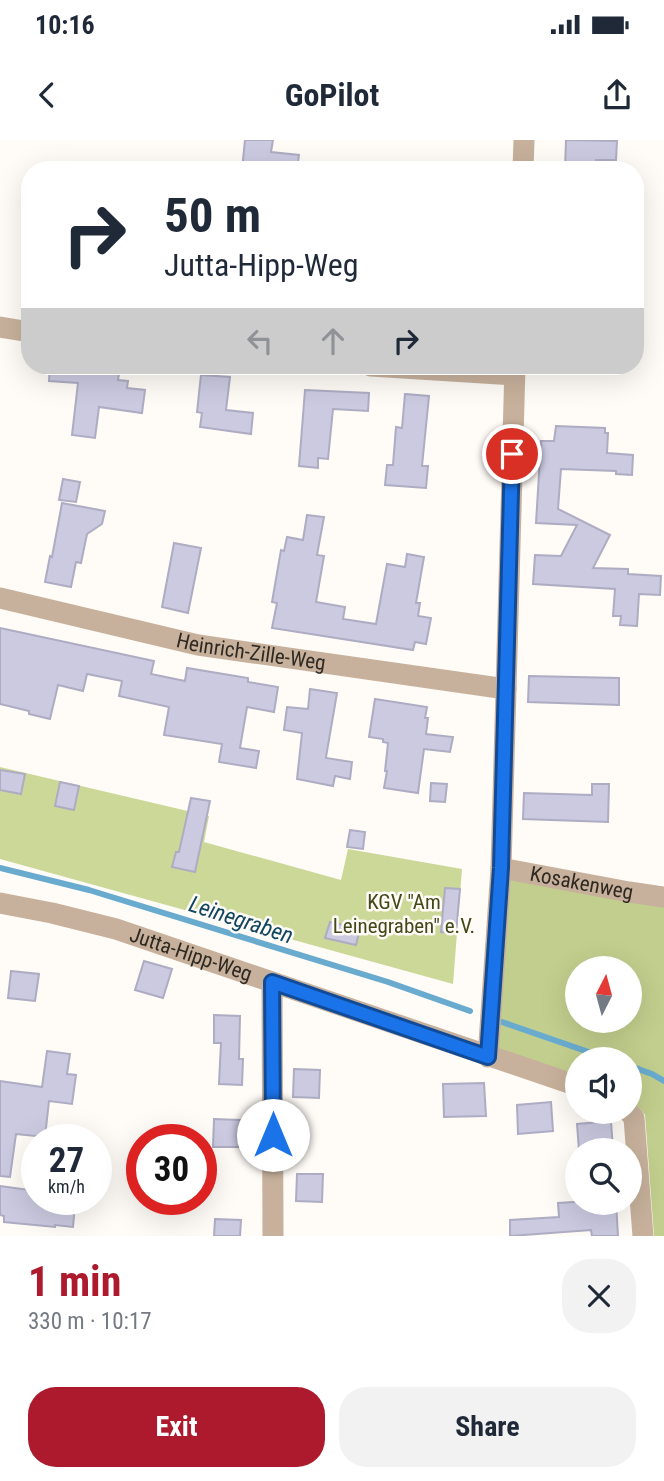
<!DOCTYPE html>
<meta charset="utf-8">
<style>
:root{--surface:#fff;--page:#f2f2f3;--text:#1f2937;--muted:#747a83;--accent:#ad192d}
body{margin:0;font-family:"Roboto Condensed",sans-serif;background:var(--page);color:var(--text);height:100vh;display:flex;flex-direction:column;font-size:26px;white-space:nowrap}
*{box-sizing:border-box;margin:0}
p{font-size:23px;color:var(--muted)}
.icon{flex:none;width:38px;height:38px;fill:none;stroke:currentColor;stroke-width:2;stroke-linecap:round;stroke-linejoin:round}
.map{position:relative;height:1096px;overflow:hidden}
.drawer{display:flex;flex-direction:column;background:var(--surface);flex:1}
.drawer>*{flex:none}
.hud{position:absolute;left:21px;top:21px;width:623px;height:214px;border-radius:28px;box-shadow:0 7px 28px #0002;background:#fff;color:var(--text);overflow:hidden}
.needle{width:46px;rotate:6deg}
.fabs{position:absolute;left:565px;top:816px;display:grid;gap:14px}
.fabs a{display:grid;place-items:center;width:77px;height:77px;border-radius:50%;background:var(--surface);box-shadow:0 7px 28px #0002;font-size:35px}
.speed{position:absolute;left:21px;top:984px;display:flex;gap:14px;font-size:35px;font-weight:700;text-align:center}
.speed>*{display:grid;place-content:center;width:91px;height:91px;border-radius:50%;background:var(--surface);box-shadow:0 7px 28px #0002;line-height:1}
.speed small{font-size:18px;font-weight:400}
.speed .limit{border:10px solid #d22;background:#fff;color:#111}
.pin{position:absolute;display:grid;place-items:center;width:60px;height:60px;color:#fff;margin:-30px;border:4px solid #fff;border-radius:50%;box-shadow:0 2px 7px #0007}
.me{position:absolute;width:77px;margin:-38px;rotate:0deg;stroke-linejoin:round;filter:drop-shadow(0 0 5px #0008)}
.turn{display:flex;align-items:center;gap:24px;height:147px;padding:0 28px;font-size:32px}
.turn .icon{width:91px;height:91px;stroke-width:2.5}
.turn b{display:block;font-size:49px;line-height:60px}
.lanes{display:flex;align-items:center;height:66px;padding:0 28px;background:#0003;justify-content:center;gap:35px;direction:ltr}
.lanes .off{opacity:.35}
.round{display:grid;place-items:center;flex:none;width:74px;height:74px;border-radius:28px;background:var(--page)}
.headline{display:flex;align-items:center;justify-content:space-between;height:119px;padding:0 28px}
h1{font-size:42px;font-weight:700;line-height:52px;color:var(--accent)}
.primary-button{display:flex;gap:14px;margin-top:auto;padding:14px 28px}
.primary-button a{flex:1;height:80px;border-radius:28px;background:var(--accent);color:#fff;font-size:28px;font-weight:700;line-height:80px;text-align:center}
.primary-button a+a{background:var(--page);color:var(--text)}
.status{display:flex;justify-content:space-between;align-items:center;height:49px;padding:0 35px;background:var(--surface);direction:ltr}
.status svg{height:19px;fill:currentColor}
header{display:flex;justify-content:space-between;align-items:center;height:91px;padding:0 28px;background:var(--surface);font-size:32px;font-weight:700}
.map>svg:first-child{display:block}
</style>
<div class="status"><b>10:16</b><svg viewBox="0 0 49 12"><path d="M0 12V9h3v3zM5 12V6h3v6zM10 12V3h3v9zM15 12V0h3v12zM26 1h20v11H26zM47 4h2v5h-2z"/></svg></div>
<header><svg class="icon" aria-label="back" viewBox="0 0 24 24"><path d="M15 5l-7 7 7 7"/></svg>GoPilot<svg class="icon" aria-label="share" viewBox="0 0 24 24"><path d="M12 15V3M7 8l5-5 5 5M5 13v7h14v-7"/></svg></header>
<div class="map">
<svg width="664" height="1096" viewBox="0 0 664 1096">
<rect width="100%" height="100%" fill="#fffbf7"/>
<path fill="#ccd898" d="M0 627 209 676 204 702 341 740 348 709 462 729 453 844 0 719Z"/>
<path fill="#c2ce8d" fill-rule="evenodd" d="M509 737 664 763V1096H654L645 975 630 957V919H578L577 938 496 909ZM578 828H630V880H578Z"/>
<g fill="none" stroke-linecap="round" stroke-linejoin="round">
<g stroke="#69abcf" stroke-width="6">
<path d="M0 728 89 750 388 842 470 871"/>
<path d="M502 882 609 919"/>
<path d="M630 926 652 934 664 941"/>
</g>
</g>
<g fill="#cbcae1" stroke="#adacc2" stroke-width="2">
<path d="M245 0H273L271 12 299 15 297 30H242Z"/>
<path d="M566 0 617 1 616 20H596V30H565Z"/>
<path d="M50 226 120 227 118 240 128 241 127 248 145 250 142 273 99 267 95 298 72 295 78 243 49 241Z"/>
<path d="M201 235 230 237 226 270 253 273 251 294 200 287 202 273 197 272Z"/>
<path d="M305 250 369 253 368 271 333 269 328 319 318 318V328L299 326Z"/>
<path d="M405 254 429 256 422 326H428L426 348 385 345 387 325H393L396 287 402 288Z"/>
<path d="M556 286 605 288V293H608L607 313 633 315 632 335 616 334V331L561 329 558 369 610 395 593 428 628 429V434L661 436 660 455 639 454 637 486 620 485 621 476H613L615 449 533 444 535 415 561 416 577 385 536 383 541 301H554Z"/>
<path d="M63 339 80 342 76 362 59 360Z"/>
<path d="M62 363 105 371 102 384 87 394 81 423 76 422 71 447 45 442 50 416 52 417Z"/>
<path d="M307 375 324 377 317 415 324 416 316 462 345 467 343 479 376 484 387 424 405 427 407 414 424 417 416 463H420L418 476 431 478 426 504 415 502 413 510 272 488 277 463 272 462 281 410 284 411 287 397 303 400Z"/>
<path d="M174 403 201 408 188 473 162 467Z"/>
<path d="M0 488 154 521 151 534 185 541 187 528 248 538V542L278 547 274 572 247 567 240 608 259 611 256 628 219 622 222 604 164 595 169 567 119 556 122 541 87 534 83 551 58 545 50 579 29 574V571L0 564Z"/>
<path d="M529 536 619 538V565L528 562Z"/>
<path d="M310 549 337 553 326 617V618L352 622 350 639 335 636 333 646 297 639 302 593 284 590 287 567 308 569Z"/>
<path d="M375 559 427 567 425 578H428L426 594 453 597 450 612 424 609 418 653 384 648 387 631H385L388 603 383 602V599L369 597Z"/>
<path d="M0 630 25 634 21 654 0 650Z"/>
<path d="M60 642 79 646 74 670 55 666Z"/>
<path d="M431 643 447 644 445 662 430 661Z"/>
<path d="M592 644H609L608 682 523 679 524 653 592 655Z"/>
<path d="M191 658 210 661 195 732 172 727 176 712H179Z"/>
<path d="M350 690 365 692 363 709 347 707Z"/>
<path d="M445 748 460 749 456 793 441 792Z"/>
<path d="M330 782 360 789 356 805 325 798Z"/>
<path d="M144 821 172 829 163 858 135 850Z"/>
<path d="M11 831 39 834 35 861 8 858Z"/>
<path d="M214 875 240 876 239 919H243L242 945 219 944 221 903H214Z"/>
<path d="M47 911 70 914 67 934 76 935 72 964 49 961 45 997 16 994 10 1037 0 1036V941L42 947Z"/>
<path d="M294 929 320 930 319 958 293 957Z"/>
<path d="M484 943 486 976 444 977 443 944Z"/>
<path d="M551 962 553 991 518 994 517 965Z"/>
<path d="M214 979 240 980 239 1007H213Z"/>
<path d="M611 981 613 1010H579L577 984Z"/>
<path d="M297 1034H323L322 1062 296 1061Z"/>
<path d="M0 1046 37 1051V1059H60L59 1063 75 1065 73 1087 55 1085V1087L4 1082V1076L0 1075Z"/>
<path d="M574 1062H616L618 1096H592L591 1090 510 1096V1080L559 1077 558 1063Z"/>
<path d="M215 1079 241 1080 240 1096H214Z"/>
</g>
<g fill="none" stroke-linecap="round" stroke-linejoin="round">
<g stroke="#c7b19c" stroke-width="21">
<path d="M523 30 524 0"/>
<path d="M0 187 30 192"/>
<path d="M371 226 514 235"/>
<path id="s1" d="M0 458 198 505 506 549"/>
<path id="s2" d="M501 728 629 752 664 757"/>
<path id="s3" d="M0 763 52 773 116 789 578 946"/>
<path d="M272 842 273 1096"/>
<path d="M488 917 501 728 515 226"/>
<path d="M628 971 634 978 643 1096"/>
</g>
</g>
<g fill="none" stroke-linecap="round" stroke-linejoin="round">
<g stroke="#114b97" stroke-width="18">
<path id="route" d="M273 995 272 842 488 917 501 728 512 314"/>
</g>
<use href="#route" stroke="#1a73e8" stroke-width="12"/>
</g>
<g text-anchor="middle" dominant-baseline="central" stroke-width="5" stroke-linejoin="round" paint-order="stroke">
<g font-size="21" fill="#2f2922" stroke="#fffbf7">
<text stroke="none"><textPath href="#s1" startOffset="257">Heinrich-Zille-Weg</textPath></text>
<text stroke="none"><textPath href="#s2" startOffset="82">Kosakenweg</textPath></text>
<text stroke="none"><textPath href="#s3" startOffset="198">Jutta-Hipp-Weg</textPath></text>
</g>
<g font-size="21" fill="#414919" stroke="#fffbf7">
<text x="404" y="762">KGV "Am<tspan x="404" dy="24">Leinegraben" e.V.</tspan></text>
</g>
<g font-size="23" font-style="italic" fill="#104660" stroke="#fffbf7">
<text transform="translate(241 780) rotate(18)">Leinegraben</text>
</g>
</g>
</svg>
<div class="fabs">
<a><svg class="needle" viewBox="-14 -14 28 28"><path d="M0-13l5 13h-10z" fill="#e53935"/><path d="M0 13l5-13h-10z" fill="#747a83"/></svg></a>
<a><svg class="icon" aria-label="sound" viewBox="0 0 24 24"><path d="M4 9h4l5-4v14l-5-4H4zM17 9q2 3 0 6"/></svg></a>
<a><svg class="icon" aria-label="search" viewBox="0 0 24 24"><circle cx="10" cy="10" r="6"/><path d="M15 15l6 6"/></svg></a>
</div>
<div class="speed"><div>27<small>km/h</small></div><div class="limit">30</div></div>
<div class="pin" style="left:512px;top:314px;background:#d93025"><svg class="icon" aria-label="arrive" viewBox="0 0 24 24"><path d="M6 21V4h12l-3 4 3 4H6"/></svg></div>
<svg class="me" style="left:273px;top:995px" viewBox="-20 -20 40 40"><circle r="19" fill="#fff"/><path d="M0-13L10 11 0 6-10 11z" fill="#1a73e8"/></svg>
<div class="hud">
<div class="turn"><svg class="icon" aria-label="right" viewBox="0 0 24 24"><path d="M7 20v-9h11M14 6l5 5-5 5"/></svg><div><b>50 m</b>Jutta-Hipp-Weg</div></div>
<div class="lanes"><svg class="icon off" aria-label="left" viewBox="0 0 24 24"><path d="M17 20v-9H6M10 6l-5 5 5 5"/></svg><svg class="icon off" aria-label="ahead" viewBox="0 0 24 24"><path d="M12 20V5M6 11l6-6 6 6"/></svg><svg class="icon" aria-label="right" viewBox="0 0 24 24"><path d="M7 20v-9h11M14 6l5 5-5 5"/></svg></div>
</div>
</div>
<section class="drawer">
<div class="headline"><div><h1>1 min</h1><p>330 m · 10:17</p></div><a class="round"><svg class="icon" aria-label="close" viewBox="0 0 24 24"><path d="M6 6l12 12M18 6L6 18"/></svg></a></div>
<div class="primary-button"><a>Exit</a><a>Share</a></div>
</section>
